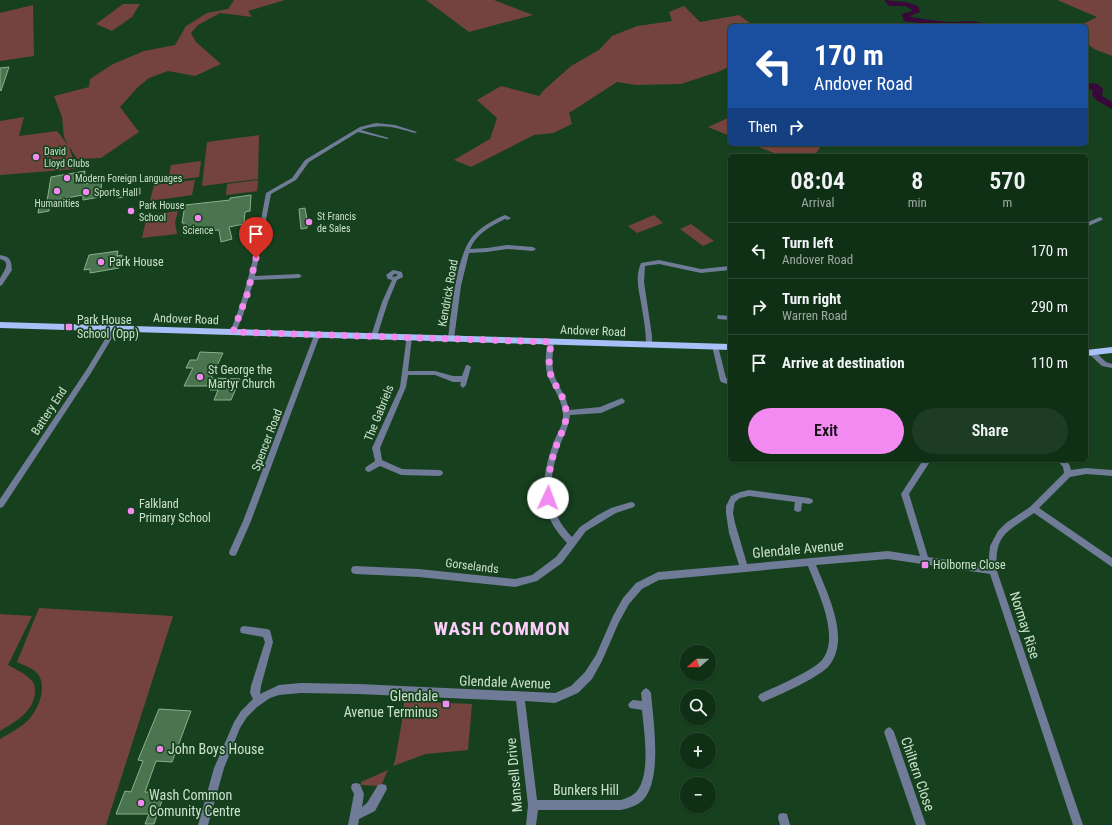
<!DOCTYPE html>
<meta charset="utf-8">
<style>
:root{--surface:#103016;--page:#1e3c23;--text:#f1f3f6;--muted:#9ca9a1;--line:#304b35;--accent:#f38af1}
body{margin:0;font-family:"Roboto Condensed",sans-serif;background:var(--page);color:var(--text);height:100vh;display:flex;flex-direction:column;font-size:15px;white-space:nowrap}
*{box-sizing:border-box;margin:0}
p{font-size:13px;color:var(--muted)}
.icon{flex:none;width:22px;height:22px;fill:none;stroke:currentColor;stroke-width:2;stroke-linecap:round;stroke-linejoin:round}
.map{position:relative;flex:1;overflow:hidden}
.details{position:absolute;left:728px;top:154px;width:360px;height:308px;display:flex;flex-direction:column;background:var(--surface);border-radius:6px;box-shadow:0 1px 3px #0004,0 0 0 1px var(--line)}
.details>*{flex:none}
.hud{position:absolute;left:728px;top:24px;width:360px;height:122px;border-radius:6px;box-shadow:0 1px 3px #0004,0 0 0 1px var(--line);background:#1a4fa0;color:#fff;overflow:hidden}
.needle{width:26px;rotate:250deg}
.tools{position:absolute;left:680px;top:645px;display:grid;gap:8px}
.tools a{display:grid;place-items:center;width:36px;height:36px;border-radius:50%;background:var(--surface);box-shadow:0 1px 3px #0004,0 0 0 1px var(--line);font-size:20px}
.pin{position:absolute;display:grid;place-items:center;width:34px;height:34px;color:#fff;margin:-41px -17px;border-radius:50% 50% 50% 0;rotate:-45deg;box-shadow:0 0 4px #0007}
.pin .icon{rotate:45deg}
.me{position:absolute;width:44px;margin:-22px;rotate:2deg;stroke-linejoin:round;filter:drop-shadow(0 0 3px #0008)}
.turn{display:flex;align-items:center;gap:14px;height:84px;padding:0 20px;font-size:18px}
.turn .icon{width:52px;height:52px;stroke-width:2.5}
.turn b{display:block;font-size:28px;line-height:34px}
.then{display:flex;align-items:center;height:38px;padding:0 20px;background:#0003;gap:8px;font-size:15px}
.eta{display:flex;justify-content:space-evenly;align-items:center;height:68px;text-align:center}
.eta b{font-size:24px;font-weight:600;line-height:28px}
.cta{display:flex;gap:8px;margin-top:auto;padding:8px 20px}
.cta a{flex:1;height:46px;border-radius:24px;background:var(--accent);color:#111;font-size:16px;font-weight:600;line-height:46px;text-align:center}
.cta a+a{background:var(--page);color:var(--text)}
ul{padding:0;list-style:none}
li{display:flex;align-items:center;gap:12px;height:56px;padding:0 20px;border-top:1px solid var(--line)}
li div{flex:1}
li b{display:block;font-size:15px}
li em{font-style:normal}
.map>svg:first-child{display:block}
</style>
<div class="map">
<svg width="1112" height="825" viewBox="0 0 1112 825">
<rect width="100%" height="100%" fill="#16401e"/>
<g fill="#75433d">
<path d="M234 0H285L248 11 252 17 220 13 198 25 191 33 196 42 221 64 195 76 168 71 149 78 138 87 120 107 139 132 101 158 77 159 69 146 76 169 0 175V121L24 117 19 136 57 131 68 145 64 137 62 117 54 96 89 87 90 79 113 64 144 51 175 45 186 26 207 13 228 9Z"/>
<path d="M426 0H494L533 15 469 32Z"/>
<path d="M1057 0H1112V56C1091 47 1086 50 1086 26H1079L1097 17Z"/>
<path d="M123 4H140L132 17 112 31 96 24Z"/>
<path d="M33 5 34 56 0 61V13Z"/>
<path d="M684 6 700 22 739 15 754 26H730V66L718 72 681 84 636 85 617 82 569 113 572 124 553 133 534 135 471 167 454 160 490 139 497 118 477 100 501 86 539 96 544 90 571 66 599 50 612 36 637 26 672 21 669 12Z"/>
<path d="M730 117V136L708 127Z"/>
<path d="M259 135 258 179 202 186 207 142Z"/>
<path d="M751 144H822L814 156H782Z"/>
<path d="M201 161 199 177 168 181 171 165Z"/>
<path d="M195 180 192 195 150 201 154 185Z"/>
<path d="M258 180 257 191 226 195 227 184Z"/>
<path d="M178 211 175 222 177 234 142 238 147 215Z"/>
<path d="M654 215 663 223 637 233 628 226Z"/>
<path d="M691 224 714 241 703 246 680 229Z"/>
<path d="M39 608 173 616 106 825H0V739C8 734 16 730 24 724 37 714 50 686 36 672 32 668 23 665 17 662Z"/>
<path d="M0 614 32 616 8 665C15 669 25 673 31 680 34 682 35 687 35 691 35 711 15 722 0 731Z"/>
<path d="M404 701 472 704 468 750 426 754 393 766 395 761 402 721Z"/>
<path d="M388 770 381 786 361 785V782Z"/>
</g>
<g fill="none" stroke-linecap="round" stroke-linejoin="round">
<g fill="#370838" fill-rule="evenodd">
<path d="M884 0 906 2 918 6 920 12 910 16 911 17C923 19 936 21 949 22 960 23 977 18 986 26H940L904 21 902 14 912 11 911 9 905 6H889Z"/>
<path d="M1086 83 1098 84 1103 89 1102 96 1112 102V109L1096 100 1092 95 1093 90 1086 89Z"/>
</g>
</g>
<g fill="#4a754f" stroke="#86b38b">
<path d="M9 67 1 91 0 90V68Z"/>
<path d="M85 171 84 184 102 181 100 197 83 200V195L50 201 49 211 38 213 40 202 47 201 51 177Z"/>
<path d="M140 188V194L118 198 119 192Z"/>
<path d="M251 195 250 211 245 212 244 224 229 227 232 239 221 242 219 230 183 233 184 223H182L185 205 230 200V198Z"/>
<path d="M305 208 308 225 307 228 301 229 299 209Z"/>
<path d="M118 251 117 256 122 255 119 268 90 273V269L84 270 89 255Z"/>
<path d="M200 352 223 353 211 378 240 379 231 400H214L218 390H210L212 386H184L193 368H186L190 360H197Z"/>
<path d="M159 709 191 711 172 762 156 761 145 792H165L154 824H145L149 814H116L125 791 131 792 143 761 138 760Z"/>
</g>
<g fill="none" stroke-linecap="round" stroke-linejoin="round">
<g fill="#707b97" fill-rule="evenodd">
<path d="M376 123 395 125 417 132 415 133C397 128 382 123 364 129L361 130 389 138 387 139 358 132 309 162 296 180 271 194 255 276 299 274 302 276 299 278 254 280 243 315 236 332 235 334H231L230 332C249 287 257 241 266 193L292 178 305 160 360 127Z"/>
<path d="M505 215 511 218 508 220 505 219C491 226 476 234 470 249L487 248 507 245 533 247 536 249 533 251 507 249 487 252 469 253 461 286 454 339 453 341H449L448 339C451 314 456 260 470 240 477 229 493 220 505 215Z"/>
<path d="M1100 217 1103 219 1102 220 1086 227V223Z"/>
<path d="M0 255C11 257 11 260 12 270L2 285 0 286C0 284 0 280 0 279 2 273 13 262 0 259Z"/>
<path d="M659 260 701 269 730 266V270L701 273 659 264 645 266 644 282 652 336V344L649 346 646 344C646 332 644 321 642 309 640 294 634 278 641 263Z"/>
<path d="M393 270 402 272 403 277 397 280 388 302 377 336 376 338H372L371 336 382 302 392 280 388 279 386 275ZM394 274H397V276L392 277Z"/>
<path d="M718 315 730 316V320L718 319 717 317Z"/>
<path d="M113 326H117L118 328 91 373 3 507 0 508V499L87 369Z"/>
<path d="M315 333H319L320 335 251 521 236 555 233 556 230 555 229 552 243 521Z"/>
<path d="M407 335H409L412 337 408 371H435L453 376H462L466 365H468L471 367 466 385 463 388 460 385 461 382H453L435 375H408L406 387 380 448 382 460 402 469 439 470 442 471 443 473 442 475 439 476 401 475 380 466 369 472 366 471 365 469 366 467 375 461 372 448 400 387Z"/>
<path d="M549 340H551L554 342C553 353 551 364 554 374 558 387 567 397 569 410L600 407 622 398 625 401 624 403 601 413 570 415C569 426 564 435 560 445 548 480 545 509 572 537L580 527 598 515 611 508 631 502 634 503 635 505 634 507 616 513 586 531 562 563 537 581 515 587 419 577 355 574 352 573 351 570 352 567 355 566 419 569 515 579 532 575 556 557 567 543C538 514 540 481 553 444 556 435 563 426 563 416 563 402 555 391 549 379 544 368 545 351 549 340Z"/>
<path d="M713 344H715L718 346 726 378 730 379V385L721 382 720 380 712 346Z"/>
<path d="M1089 350H1093L1106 362 1112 364V368L1102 366 1089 354 1088 352Z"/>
<path d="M923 460H931L909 494 928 557 988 566 990 546 998 531 1006 523 1030 507 1064 473 1063 467 1057 460H1065L1069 464 1071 470 1086 468 1112 470V476L1086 474 1070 477 1039 508 1112 558V567L1034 513C1007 532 994 534 997 571L1083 825H1073L990 574 888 559 816 565C827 593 852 640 828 667 816 679 779 695 763 702L760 700 758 697 760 694C775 687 811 672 822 660 841 637 817 590 808 566L659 580 642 589 629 604 619 622 602 661 592 679 578 693 555 703 525 701 537 800H621C627 798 633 796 637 791 651 773 644 732 642 710L630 708 628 705 630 702 633 700 642 701 641 693 643 690 646 688 649 690 651 693C653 719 663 779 643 800 637 806 629 808 621 810H538L536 825H526L528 805 516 701 359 694 301 693 279 695 270 698 257 707 247 717 240 728 224 768 208 825H198L214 768 234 722 241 711 253 699 250 693 251 686 265 642 263 637 241 633 240 630 241 627 244 626 267 629 270 630 273 642 261 686 260 694 279 685 301 683 359 684 555 693 571 686 585 672 596 655 613 616 623 598 636 583 658 572 739 565 729 533 726 513V506L731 496 740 492 749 490 809 498 812 499 813 501 812 503 809 504 802 503 801 511 798 512 795 511 794 509 795 502 749 496 740 498 735 502 734 506 733 513 735 523 747 564 888 551 920 556 901 494Z"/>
<path d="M889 727 892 729 894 732 926 825H916L884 732 886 729Z"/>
<path d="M356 783 360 784 364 794 362 807 367 803 378 785 382 784 386 785 387 789 375 811 359 819 358 825H348L354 794 351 788 352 784Z"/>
<path d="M783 813 787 814 790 825H780L778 818 779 814Z"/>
</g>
<g fill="#a9bff7" fill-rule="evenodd">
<path d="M0 322 730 344V350L0 328Z"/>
<path d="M1112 347V353L1086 356V350Z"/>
</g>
</g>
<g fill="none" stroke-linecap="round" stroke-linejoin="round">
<path stroke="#f38af1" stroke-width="7" stroke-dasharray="0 12.6" d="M256 258 247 295 233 332 551 342C550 353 547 367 552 378 557 389 566 399 566 412 567 424 561 433 557 444 550 462 548 479 548 498"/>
</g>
<g fill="#f38af1" stroke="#16401e" stroke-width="1.5">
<circle cx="36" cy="157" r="4"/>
<circle cx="67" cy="178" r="4"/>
<circle cx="57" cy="191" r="4"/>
<circle cx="86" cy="192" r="4"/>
<circle cx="131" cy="211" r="4"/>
<circle cx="198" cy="218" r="4"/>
<circle cx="309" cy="222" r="4"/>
<circle cx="101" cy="262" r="4"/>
<rect x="65" y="323" width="8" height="8" rx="2"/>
<circle cx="200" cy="377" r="4"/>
<circle cx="131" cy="511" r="4"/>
<rect x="921" y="561" width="8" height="8" rx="2"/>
<rect x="442" y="700" width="8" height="8" rx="2"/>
<circle cx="160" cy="749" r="4"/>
<circle cx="141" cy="803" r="4"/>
</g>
<g text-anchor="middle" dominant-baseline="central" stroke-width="3.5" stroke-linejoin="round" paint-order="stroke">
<g font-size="10" fill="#cae1cc" stroke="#16401e" text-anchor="start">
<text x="44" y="151">David<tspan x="44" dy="12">Lloyd Clubs</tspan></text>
<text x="75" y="178">Modern Foreign Languages</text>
<text x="94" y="192">Sports Hall</text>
<text x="57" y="203" text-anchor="middle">Humanities</text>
<text x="139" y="205">Park House<tspan x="139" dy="12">School</tspan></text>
<text x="317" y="216">St Francis<tspan x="317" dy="12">de Sales</tspan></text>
<text x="198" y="230" text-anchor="middle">Science</text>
</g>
<g font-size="12" fill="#cae1cc" stroke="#16401e" text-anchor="start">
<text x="109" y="262">Park House</text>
<text x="77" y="320">Park House<tspan x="77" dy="14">School (Opp)</tspan></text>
<text x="208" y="370">St George the<tspan x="208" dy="14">Martyr Church</tspan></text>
<text x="139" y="504">Falkland<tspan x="139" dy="14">Primary School</tspan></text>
<text x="933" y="565">Holborne Close</text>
</g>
<g font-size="12" fill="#cae1cc" stroke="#16401e">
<text transform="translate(448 293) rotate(-80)">Kendrick Road</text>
<text transform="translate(186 319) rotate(2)">Andover Road</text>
<text transform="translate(593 331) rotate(2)">Andover Road</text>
<text transform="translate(49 411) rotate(-57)">Battery End</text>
<text transform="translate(379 413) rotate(-68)">The Gabriels</text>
<text transform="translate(267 440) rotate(-69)">Spencer Road</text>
<text transform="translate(472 566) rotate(7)">Gorselands</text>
</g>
<g font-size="14" fill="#cae1cc" stroke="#16401e">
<text transform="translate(798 549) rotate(-5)">Glendale Avenue</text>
<text transform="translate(1025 625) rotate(72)">Normay Rise</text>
<text transform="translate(505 682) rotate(2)">Glendale Avenue</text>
<text transform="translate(918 774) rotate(71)">Chiltern Close</text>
<text transform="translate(514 775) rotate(-95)">Mansell Drive</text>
<text x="586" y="790">Bunkers Hill</text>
</g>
<g font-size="14" fill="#cae1cc" stroke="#16401e" text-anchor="start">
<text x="438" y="696" text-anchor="end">Glendale<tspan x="438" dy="16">Avenue Terminus</tspan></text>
<text x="168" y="749">John Boys House</text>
<text x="149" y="795">Wash Common<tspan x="149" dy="16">Comunity Centre</tspan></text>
</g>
<g font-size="19" font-weight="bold" letter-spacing="1" fill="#fecefc" stroke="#16401e">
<text x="502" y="628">WASH COMMON</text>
</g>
</g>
</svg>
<div class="tools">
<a><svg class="needle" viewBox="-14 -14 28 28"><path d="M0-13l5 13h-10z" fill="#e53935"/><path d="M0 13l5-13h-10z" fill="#9ca9a1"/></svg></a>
<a><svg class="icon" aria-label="search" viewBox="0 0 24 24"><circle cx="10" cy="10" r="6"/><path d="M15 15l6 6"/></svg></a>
<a>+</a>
<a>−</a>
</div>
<div class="pin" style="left:256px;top:258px;background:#d93025"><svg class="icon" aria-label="arrive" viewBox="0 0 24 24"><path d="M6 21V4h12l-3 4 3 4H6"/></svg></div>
<svg class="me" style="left:548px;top:498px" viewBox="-20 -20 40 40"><circle r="19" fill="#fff"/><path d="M0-13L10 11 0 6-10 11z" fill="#f38af1"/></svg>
<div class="hud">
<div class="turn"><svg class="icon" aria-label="left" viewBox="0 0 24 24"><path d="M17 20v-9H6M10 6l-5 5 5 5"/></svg><div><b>170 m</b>Andover Road</div></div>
<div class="then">Then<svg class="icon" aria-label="right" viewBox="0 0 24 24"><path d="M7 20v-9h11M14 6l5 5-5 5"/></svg></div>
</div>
<section class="details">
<div class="eta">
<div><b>08:04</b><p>Arrival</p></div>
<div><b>8</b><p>min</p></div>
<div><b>570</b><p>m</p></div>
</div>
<ul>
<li><svg class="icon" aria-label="left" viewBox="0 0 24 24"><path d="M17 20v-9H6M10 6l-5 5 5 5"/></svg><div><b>Turn left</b><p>Andover Road</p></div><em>170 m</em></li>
<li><svg class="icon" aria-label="right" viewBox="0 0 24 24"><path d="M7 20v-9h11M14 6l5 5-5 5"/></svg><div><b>Turn right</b><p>Warren Road</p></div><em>290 m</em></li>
<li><svg class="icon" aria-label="arrive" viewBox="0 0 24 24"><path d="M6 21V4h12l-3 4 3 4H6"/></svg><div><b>Arrive at destination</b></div><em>110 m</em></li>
</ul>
<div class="cta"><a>Exit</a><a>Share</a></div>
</section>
</div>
